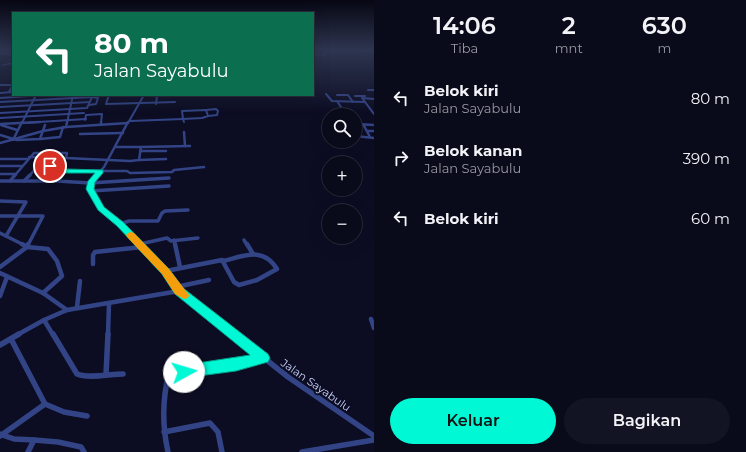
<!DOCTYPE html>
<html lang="id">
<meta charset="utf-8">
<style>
:root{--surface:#090a1a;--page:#121323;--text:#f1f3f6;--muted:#999aa2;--line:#292b39;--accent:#00f8d4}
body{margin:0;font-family:Montserrat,sans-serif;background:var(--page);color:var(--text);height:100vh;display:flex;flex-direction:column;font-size:15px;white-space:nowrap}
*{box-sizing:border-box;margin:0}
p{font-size:13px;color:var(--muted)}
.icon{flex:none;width:22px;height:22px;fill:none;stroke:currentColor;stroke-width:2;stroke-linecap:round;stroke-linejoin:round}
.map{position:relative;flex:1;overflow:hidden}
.details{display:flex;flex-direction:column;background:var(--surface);width:372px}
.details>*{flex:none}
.top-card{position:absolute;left:12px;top:12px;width:302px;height:84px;border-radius:0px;box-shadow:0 4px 16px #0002,0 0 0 1px var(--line);background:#0b6e4f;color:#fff;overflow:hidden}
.controls{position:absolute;left:322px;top:108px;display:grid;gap:8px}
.controls a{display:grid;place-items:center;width:40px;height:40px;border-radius:50%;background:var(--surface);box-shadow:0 4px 16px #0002,0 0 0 1px var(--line);font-size:20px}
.pin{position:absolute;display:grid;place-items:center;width:34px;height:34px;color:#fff;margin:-17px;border:2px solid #fff;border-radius:50%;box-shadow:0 1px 4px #0007}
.me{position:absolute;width:44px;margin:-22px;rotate:84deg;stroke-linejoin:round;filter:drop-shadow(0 0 3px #0008)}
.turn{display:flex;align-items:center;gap:14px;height:84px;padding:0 16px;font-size:18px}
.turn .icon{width:52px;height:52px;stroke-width:2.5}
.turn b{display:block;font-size:28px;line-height:34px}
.eta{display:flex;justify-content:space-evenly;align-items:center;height:68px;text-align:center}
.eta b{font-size:24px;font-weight:600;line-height:28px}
.button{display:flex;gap:8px;margin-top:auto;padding:8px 16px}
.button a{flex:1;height:46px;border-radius:24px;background:var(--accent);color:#111;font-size:16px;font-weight:600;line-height:46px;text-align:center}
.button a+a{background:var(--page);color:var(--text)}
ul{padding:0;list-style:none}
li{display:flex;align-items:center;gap:12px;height:60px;padding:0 16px}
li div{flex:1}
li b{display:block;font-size:15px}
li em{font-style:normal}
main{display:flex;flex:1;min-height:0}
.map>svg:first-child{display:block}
</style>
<main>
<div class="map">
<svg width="374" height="452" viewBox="0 0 374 452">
<rect width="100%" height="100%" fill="#0c0d23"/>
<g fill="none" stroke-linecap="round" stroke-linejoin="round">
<g stroke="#334486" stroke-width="1.5">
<path d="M331 50 374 51"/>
<path d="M0 52 13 51"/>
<path d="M313 53 318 51H327"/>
<path d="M0 54H13"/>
<path d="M313 54 325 55 328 50"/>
<path d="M3 65 13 63"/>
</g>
<g stroke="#334486" stroke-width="2">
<path d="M0 85H13L9 92"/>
<path d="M368 90H374"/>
<path d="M0 93 13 92"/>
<path d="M326 94 332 101 365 102"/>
<path d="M109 95 106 104 175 102"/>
<path d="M337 95H348L353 102"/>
<path d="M355 96H365"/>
<path d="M0 98 45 95"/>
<path d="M374 99 362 98 374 114"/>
<path d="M337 101 346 115"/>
<path d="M0 102 92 97 87 108 0 113"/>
<path d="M156 104 157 96"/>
<path d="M89 105 96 104 98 98 92 97"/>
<path d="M0 107 90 102"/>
<path d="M206 110 216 109 218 111 217 115 208 116"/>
<path d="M206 110 208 116 202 118 183 119 182 111Z"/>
<path d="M0 118 84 113"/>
<path d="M183 119 184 122"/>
<path d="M85 120 86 115 102 114 101 123"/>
<path d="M130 121 183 119"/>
<path d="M22 123 36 95"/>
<path d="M23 123 86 119"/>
<path d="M67 123 73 95"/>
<path d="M128 123 144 95"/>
</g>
<g stroke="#334486" stroke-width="2.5">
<path d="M0 124 40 122"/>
<path d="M101 124V122"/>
<path d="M355 124 374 125"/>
<path d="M363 124 370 137"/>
<path d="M1 125 17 130"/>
<path d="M66 127 128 123"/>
<path d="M367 131H374"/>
<path d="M184 132 185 146"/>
<path d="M80 134 123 133"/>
<path d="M0 135 17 140 40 139 45 125"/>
<path d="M355 136 374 138"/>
<path d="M40 139 60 137 63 127"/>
<path d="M13 140 22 122"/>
<path d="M0 143 43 131 66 127 67 122"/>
<path d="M115 147H141"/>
<path d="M140 151H166"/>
<path d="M29 157H59"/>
<path d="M0 159H27"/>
<path d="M139 160 166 159"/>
<path d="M0 166H22"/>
<path d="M0 174H16L14 176"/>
<path d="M16 174 34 153H67L66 158 130 161 139 160 141 147 190 146"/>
<path d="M29 176 38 166H50L67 171H127L130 173 172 172 174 170 204 167"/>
<path d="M96 176 104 167 128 122"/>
</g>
<g stroke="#334486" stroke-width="3.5">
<path d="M97 175 90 183C92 203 107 212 121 225 128 231 134 238 141 245"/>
<path d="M0 181H57L90 183 169 178"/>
<path d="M10 181 15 175"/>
<path d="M24 181 30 175"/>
<path d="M91 191 169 186"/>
<path d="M0 201 26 202 6 236"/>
<path d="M0 216H43L28 245"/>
<path d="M120 224 129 221H158L162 213 165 211 188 210"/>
<path d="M0 233 24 245"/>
<path d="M174 240 175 245"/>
<path d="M244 240 247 245"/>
<path d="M140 244 167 238 171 241 198 238"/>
</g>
<g stroke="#334486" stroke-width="4.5">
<path d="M22 244 27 247 48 249 57 261 62 276 43 293"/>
<path d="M140 244 166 271 179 291 235 335"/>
<path d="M175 244 180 267"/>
<path d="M247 244 253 254"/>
<path d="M93 264V255L95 252 142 247"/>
<path d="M0 267 27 247 28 244"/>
<path d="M166 271 222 260 234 282 239 285 257 280 277 269C263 246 244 256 223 261"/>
<path d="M0 273 43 293 67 310"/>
<path d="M176 287 209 280"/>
<path d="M0 296 7 277"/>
<path d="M77 307 80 281"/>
<path d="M371 319 374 328"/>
<path d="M44 320 53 335"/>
<path d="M17 335 44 320 67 310 179 291"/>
<path d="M108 335 109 303"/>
</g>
<g stroke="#334486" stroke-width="5.5">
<path d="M53 334 77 374C88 379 110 374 123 374"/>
<path d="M234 334 288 377 374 436"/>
<path d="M11 339 45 404"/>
<path d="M0 345 19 334"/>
<path d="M106 374 108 334"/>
<path d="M164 432 210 423 218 432 222 452"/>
<path d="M0 434 14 439 34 440"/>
<path d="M0 436 45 404 64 412 87 416"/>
<path d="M28 452 34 440 58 442 81 447 84 452"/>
<path d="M168 452C162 425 162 400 169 373L216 367 263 358"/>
<path d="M302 452 374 440"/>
</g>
</g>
<linearGradient id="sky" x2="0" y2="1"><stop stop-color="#070713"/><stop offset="0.44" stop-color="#2e3550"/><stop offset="1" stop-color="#2e3550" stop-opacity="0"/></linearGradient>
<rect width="374" height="113" fill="url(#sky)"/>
<path fill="#00f8d4" stroke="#00a18a" d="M50 164 66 169 103 170V173L95 182 94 189 104 207 123 222 169 269 183 288 268 354 270 358 268 362 236 371 184 378 179 376 177 372 179 367 184 365 250 355 175 294 162 274 117 226 98 210 86 189 88 181 95 173H64L48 168 47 166Z"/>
<path fill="#f59e0b" d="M131 232 134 233 169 269 189 295 188 298 184 299 175 294 162 274 128 238 126 235 128 233Z"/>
<g text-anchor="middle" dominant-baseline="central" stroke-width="4" stroke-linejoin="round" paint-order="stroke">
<g font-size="11" fill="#cdd4ff" stroke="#0c0d23">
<text transform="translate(316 385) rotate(35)">Jalan Sayabulu</text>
</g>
</g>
</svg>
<div class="controls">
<a><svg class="icon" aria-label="search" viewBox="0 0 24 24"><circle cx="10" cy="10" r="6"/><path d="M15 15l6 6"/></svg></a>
<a>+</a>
<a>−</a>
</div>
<div class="pin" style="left:50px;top:166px;background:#d93025"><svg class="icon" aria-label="arrive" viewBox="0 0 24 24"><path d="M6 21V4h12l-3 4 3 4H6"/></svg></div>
<svg class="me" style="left:184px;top:372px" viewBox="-20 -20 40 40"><circle r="19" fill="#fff"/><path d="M0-13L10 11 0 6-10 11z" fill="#00f8d4"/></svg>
<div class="top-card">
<div class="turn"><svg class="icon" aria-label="left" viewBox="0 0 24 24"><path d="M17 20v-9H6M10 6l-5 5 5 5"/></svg><div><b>80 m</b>Jalan Sayabulu</div></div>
</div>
</div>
<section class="details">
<div class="eta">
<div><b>14:06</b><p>Tiba</p></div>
<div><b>2</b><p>mnt</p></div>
<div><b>630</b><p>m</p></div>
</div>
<ul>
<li><svg class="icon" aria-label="left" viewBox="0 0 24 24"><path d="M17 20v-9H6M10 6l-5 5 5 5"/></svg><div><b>Belok kiri</b><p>Jalan Sayabulu</p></div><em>80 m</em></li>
<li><svg class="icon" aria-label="right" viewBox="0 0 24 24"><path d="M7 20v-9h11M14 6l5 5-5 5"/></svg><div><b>Belok kanan</b><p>Jalan Sayabulu</p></div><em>390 m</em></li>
<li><svg class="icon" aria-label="left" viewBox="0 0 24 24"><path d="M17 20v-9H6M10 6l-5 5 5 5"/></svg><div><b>Belok kiri</b></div><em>60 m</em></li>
</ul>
<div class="button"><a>Keluar</a><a>Bagikan</a></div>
</section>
</main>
